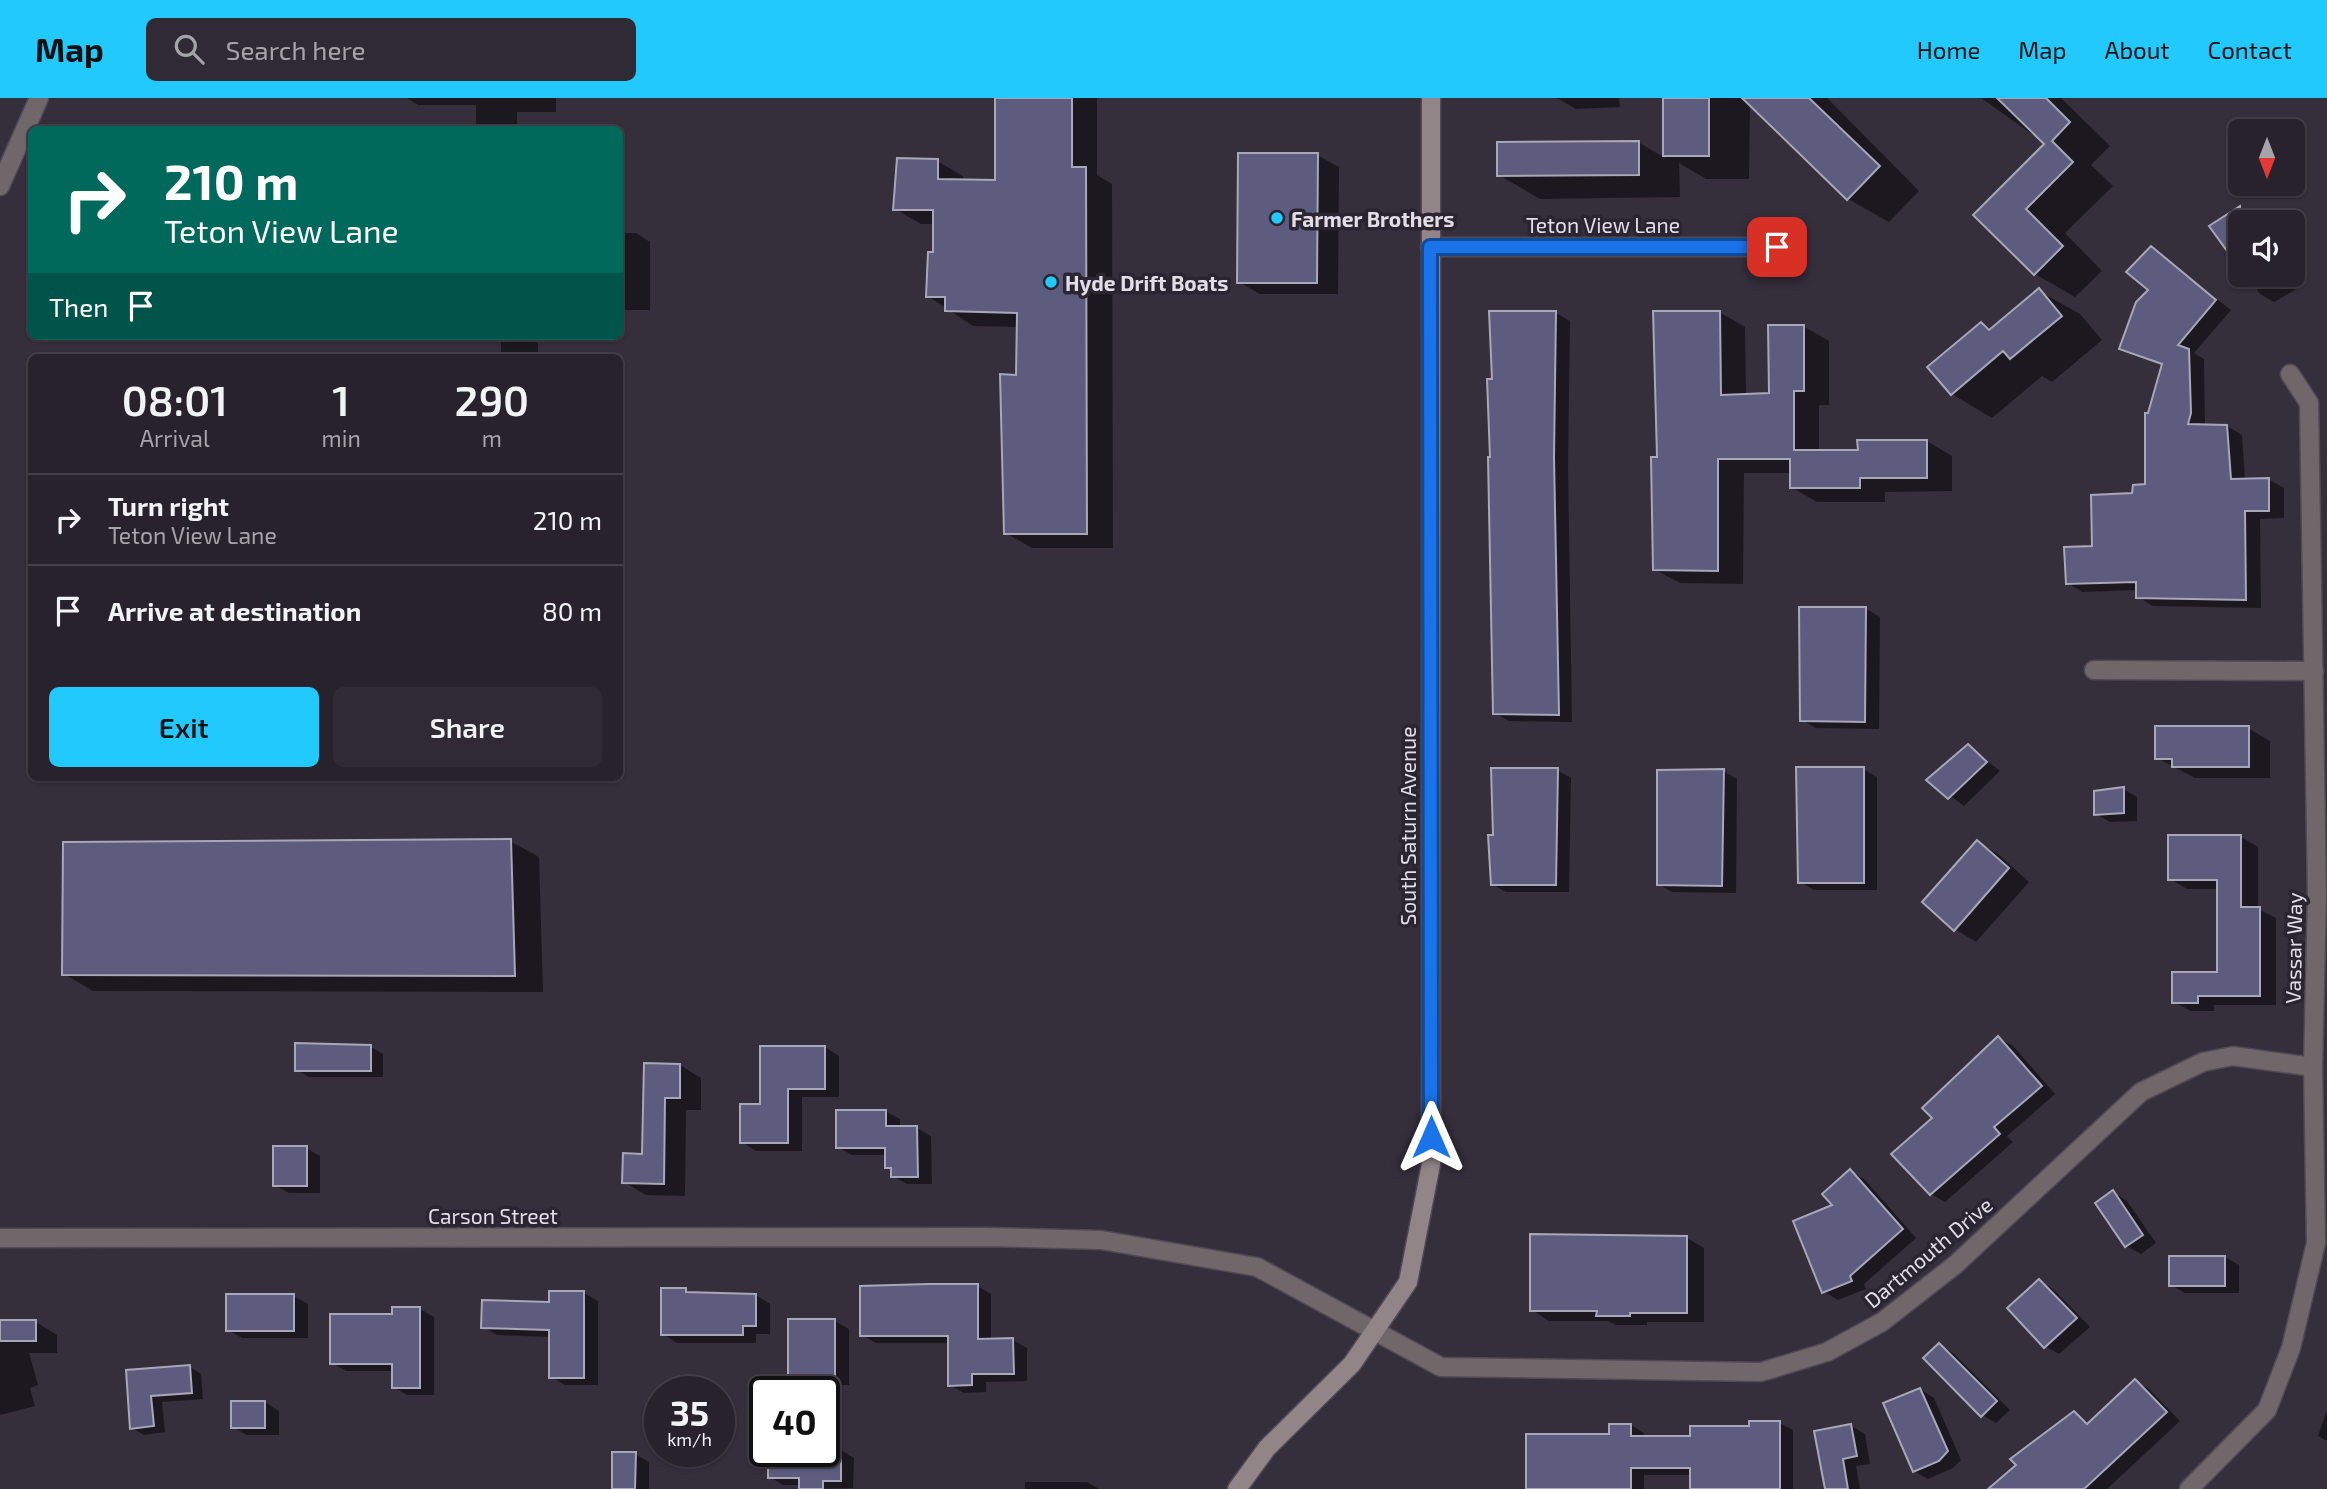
<!DOCTYPE html>
<style>
:root{--surface:#28222c;--page:#302a34;--text:#f1f3f6;--muted:#a5a4a9;--line:#443f48;--accent:#21c9fd}
body{margin:0;font-family:"Exo 2",sans-serif;background:var(--page);color:var(--text);height:100vh;display:flex;flex-direction:column;font-size:26px;white-space:nowrap}
*{box-sizing:border-box;margin:0}
p{font-size:23px;color:var(--muted)}
.icon{flex:none;width:38px;height:38px;fill:none;stroke:currentColor;stroke-width:2;stroke-linecap:round;stroke-linejoin:round}
.map{position:relative;flex:1;overflow:hidden}
.drawer{position:absolute;left:28px;top:256px;width:595px;height:427px;display:flex;flex-direction:column;background:var(--surface);border-radius:10px;box-shadow:0 2px 5px #0004,0 0 0 2px var(--line)}
.drawer>*{flex:none}
.top-card{position:absolute;left:28px;top:28px;width:595px;height:214px;border-radius:10px;box-shadow:0 2px 5px #0004,0 0 0 2px var(--line);background:#00695c;color:#fff;overflow:hidden}
.needle{width:46px;rotate:180deg}
.buttons{position:absolute;left:2228px;top:21px;display:grid;gap:14px}
.buttons a{display:grid;place-items:center;width:77px;height:77px;border-radius:10px;background:var(--surface);box-shadow:0 2px 5px #0004,0 0 0 2px var(--line);font-size:35px}
.speed{position:absolute;left:644px;top:1278px;display:flex;gap:14px;font-size:35px;font-weight:700;text-align:center}
.speed>*{display:grid;place-content:center;width:91px;height:91px;border-radius:50%;background:var(--surface);box-shadow:0 2px 5px #0004,0 0 0 2px var(--line);line-height:1}
.speed small{font-size:18px;font-weight:400}
.speed .limit{border:4px solid #111;border-radius:10px;background:#fff;color:#111}
.pin{position:absolute;display:grid;place-items:center;width:60px;height:60px;color:#fff;margin:-30px;border-radius:14px;box-shadow:0 4px 10px #0006}
.me{position:absolute;width:77px;margin:-38px;rotate:0deg;stroke-linejoin:round;filter:drop-shadow(0 0 5px #0008)}
.turn{display:flex;align-items:center;gap:24px;height:147px;padding:0 21px;font-size:32px}
.turn .icon{width:91px;height:91px;stroke-width:2.5}
.turn b{display:block;font-size:49px;line-height:60px}
.then{display:flex;align-items:center;height:66px;padding:0 21px;background:#0003;gap:14px;font-size:26px}
.eta{display:flex;justify-content:space-evenly;align-items:center;height:119px;text-align:center}
.eta b{font-size:42px;font-weight:600;line-height:49px}
.primary-button{display:flex;gap:14px;margin-top:auto;padding:14px 21px}
.primary-button a{flex:1;height:80px;border-radius:10px;background:var(--accent);color:#111;font-size:28px;font-weight:600;line-height:80px;text-align:center}
.primary-button a+a{background:var(--page);color:var(--text)}
ul{padding:0;list-style:none}
li{display:flex;align-items:center;gap:21px;height:91px;padding:0 21px;border-top:2px solid var(--line)}
li div{flex:1}
li b{display:block;font-size:26px}
li em{font-style:normal}
header{display:flex;align-items:center;gap:42px;box-sizing:border-box;height:98px;padding:0 35px;background:var(--accent);color:#111}
header strong{font-size:33px}
nav{display:flex;gap:38px;margin-inline-start:auto;font-size:24px}
.search{width:490px;height:63px;background:var(--page);display:flex;align-items:center;gap:18px;box-sizing:border-box;padding:0 24px;border-radius:10px;color:var(--muted);font-size:26px}
.map>svg:first-child{display:block}
</style>
<header>
<strong>Map</strong>
<div class="search"><svg class="icon" aria-label="search" viewBox="0 0 24 24"><circle cx="10" cy="10" r="6"/><path d="M15 15l6 6"/></svg>Search here</div>
<nav><a>Home</a><a>Map</a><a>About</a><a>Contact</a></nav>
</header>
<div class="map">
<svg width="2327" height="1391" viewBox="0 0 2327 1391">
<rect width="100%" height="100%" fill="#352e3b"/>
<g fill="#0007">
<path d="M407 0H556V14H517V32H476V7H418Z"/>
<path d="M997 0H1097V77L1112 86 1113 450H1032L1006 435 1018 279V229L973 228 928 198 935 156V126H921L895 111 937 63 963 78V83L996 84Z"/>
<path d="M1557 0H1619L1620 9 1576 11Z"/>
<path d="M1666 0H1750L1749 81H1706L1679 65 1680 99 1540 101 1499 77 1638 44 1665 60Z"/>
<path d="M1756 0H1827L1919 93 1889 124 1848 101Z"/>
<path d="M1981 0H2061L2110 48 2091 67 2113 88 2065 135 2102 173 2075 199 2035 176 1976 117 2046 46Z"/>
<path d="M1317 57 1339 69 1338 196H1260L1239 184Z"/>
<path d="M2239 111 2257 124H2240V168Z"/>
<path d="M620 135H636L650 144V212H620Z"/>
<path d="M2151 150 2231 212 2194 255 2204 261 2205 328H2227L2242 337 2245 382 2268 381 2284 390V420L2260 421 2261 510 2153 508 2138 499V492L2083 494 2067 485 2134 397 2147 387 2149 317 2164 268 2121 250 2150 192Z"/>
<path d="M2292 175 2302 188 2274 204 2260 196 2246 177Z"/>
<path d="M2039 193 2080 216 2102 242 2052 284 2042 278 1992 320 1952 296 1981 226 1992 232Z"/>
<path d="M1719 214 1745 229 1746 298 1770 297 1803 228 1829 243V307H1819V354H1859L1927 343 1952 358V393L1885 394V404H1817L1791 389V375H1744L1743 486 1680 485 1654 471 1658 361Z"/>
<path d="M1556 215 1570 223 1568 368 1572 624 1509 623 1495 615 1493 282Z"/>
<rect x="501" y="238" width="37" height="21"/>
<path d="M1801 511H1866L1880 519 1879 631 1816 630 1802 622Z"/>
<path d="M2248 630 2270 643V680H2195L2157 660Z"/>
<path d="M1968 648 2000 673 1964 708 1929 682Z"/>
<path d="M1863 671 1877 679V792H1814L1800 784Z"/>
<path d="M1557 672 1571 680 1569 794H1506L1492 786 1495 739Z"/>
<path d="M1723 673 1737 681 1736 795 1672 794 1658 786 1656 740Z"/>
<path d="M2123 691 2137 699V723L2110 724 2096 716Z"/>
<path d="M2241 739 2258 749V811L2276 820V907H2214V913H2191L2174 904 2219 875V791H2187L2170 781Z"/>
<path d="M510 743 539 759 543 894 93 893 64 876Z"/>
<path d="M1977 744 1998 756 2029 784 1976 844 1955 831Z"/>
<path d="M1999 940 2013 948 2055 996 2007 1038 2013 1044 1945 1104 1931 1096 1934 1020Z"/>
<path d="M371 949 383 956V979H309L297 972Z"/>
<path d="M825 949 839 958V999H802V1053H756L742 1044 761 1008Z"/>
<path d="M645 967H680L701 980V1012H686L685 1098 646 1097 624 1084 644 1057Z"/>
<path d="M885 1013 900 1021V1030H917L931 1038 932 1086H907L893 1078V1072L887 1069V1057H852L838 1049Z"/>
<path d="M306 1050 320 1058V1095H289L274 1087Z"/>
<path d="M1850 1073 1864 1081 1916 1140 1864 1186 1866 1191 1838 1202 1823 1193 1835 1108Z"/>
<path d="M2113 1094 2127 1103 2156 1145 2141 1156 2126 1148Z"/>
<path d="M1687 1140 1704 1150V1224H1647V1227H1616L1608 1223H1549L1532 1212Z"/>
<path d="M2225 1159 2239 1167V1195H2185L2171 1187Z"/>
<path d="M2039 1183 2053 1191 2090 1229 2059 1256 2045 1248Z"/>
<path d="M977 1188 991 1196V1242H1013L1027 1250V1283L986 1284V1294L964 1295 950 1287V1245H876L862 1237Z"/>
<path d="M685 1192 693 1196 756 1197 770 1206V1236H756V1245H677L663 1236Z"/>
<path d="M584 1195 598 1203V1287H565L551 1279V1239L497 1237 483 1229Z"/>
<path d="M293 1198 308 1206V1240H242L228 1232Z"/>
<path d="M420 1211 434 1219V1297H407L393 1289V1273H346L332 1265 393 1218Z"/>
<path d="M835 1223 849 1231V1287H804L790 1279Z"/>
<path d="M0 1224H36L57 1237V1255H29L38 1287 30 1290 35 1308 0 1317Z"/>
<path d="M1939 1247 1953 1255 2010 1312 1996 1325 1982 1317Z"/>
<path d="M190 1269 201 1276 203 1301 162 1304 165 1334 144 1337 132 1330 128 1273Z"/>
<path d="M2135 1283 2149 1291 2180 1323 2107 1391H1990L2074 1315 2090 1326Z"/>
<path d="M1920 1291 1934 1300 1961 1362 1953 1370 1928 1381 1914 1373Z"/>
<path d="M232 1304H265L279 1313V1337H247L232 1329Z"/>
<path d="M2327 1312V1343L2318 1338Z"/>
<path d="M1779 1325 1793 1332V1391H1692V1377H1644V1391H1527L1631 1327 1644 1335V1340H1692Z"/>
<path d="M1850 1327 1865 1336 1870 1366 1856 1368 1860 1391H1826Z"/>
<path d="M841 1352 854 1360 853 1390 801 1391V1387H783L770 1379V1353Z"/>
<path d="M635 1356 649 1364V1391H613Z"/>
<path d="M1025 1384H1087L1099 1391H1025Z"/>
</g>
<g fill="#5e5c7e" stroke="#a7a7b8" stroke-width="2">
<path d="M995 0H1072V69H1086L1087 436H1004L1000 276 1016 277 1017 215 945 213V199H926L928 154H933V112H893L897 60 938 61V81L995 82Z"/>
<rect x="1663" y="0" width="46" height="58"/>
<path d="M1742 0H1809L1880 68 1847 102Z"/>
<path d="M1997 0H2046L2070 24 2052 43 2073 64 2026 111 2063 148 2034 177 1973 117 2044 46Z"/>
<path d="M1639 43V77L1497 78V44Z"/>
<path d="M1238 55H1318L1317 185H1237Z"/>
<path d="M2240 108V171L2209 128Z"/>
<path d="M2151 148 2216 202 2178 247 2189 251 2191 315 2188 326 2227 327 2231 381 2269 380V413H2245L2246 502 2136 500V484L2066 486 2064 449 2092 448 2091 397 2132 395 2133 387 2145 386V315H2148L2162 266 2119 251 2136 204 2148 192 2126 174Z"/>
<path d="M2039 190 2062 218 2010 261 2003 253 1951 297 1927 269 1981 224 1989 232Z"/>
<path d="M1489 213H1556L1554 359 1559 617 1493 616 1488 359H1490L1487 281H1492Z"/>
<path d="M1653 213H1720L1721 297 1769 295 1768 227H1804V293H1794V352H1858L1857 342H1927V380H1860V390H1790V361H1718V473L1653 472 1651 359H1657Z"/>
<path d="M1799 509H1866L1865 624 1800 623Z"/>
<path d="M2155 628H2249V669H2172V661H2155Z"/>
<path d="M1968 646 1987 664 1948 701 1926 682Z"/>
<path d="M1796 669H1864V785H1798Z"/>
<path d="M1491 670H1558L1556 787H1491L1488 737H1493Z"/>
<path d="M1724 671 1722 788 1657 787V672Z"/>
<path d="M2124 689V715L2094 717V693Z"/>
<path d="M2168 737H2241V809H2260V898H2198V905H2172V874H2217V782H2168Z"/>
<path d="M511 741 515 878 62 877 63 744Z"/>
<path d="M1977 742 2009 770 1954 833 1922 804Z"/>
<path d="M1998 938 2042 988 1994 1029 2000 1036 1930 1097 1891 1056 1932 1020 1922 1010Z"/>
<path d="M295 945 371 947V973H295Z"/>
<path d="M760 948H825V991H788V1045H740V1006H760Z"/>
<path d="M644 965 680 966V1000H665L664 1086 622 1085 623 1055 642 1056Z"/>
<path d="M836 1012H886V1028H917L918 1079H891V1070H885V1050H836Z"/>
<rect x="273" y="1048" width="34" height="40"/>
<path d="M1850 1071 1903 1131 1850 1178 1852 1183 1822 1195 1793 1123 1832 1107 1822 1096Z"/>
<path d="M2113 1092 2143 1137 2125 1149 2095 1105Z"/>
<path d="M1530 1136 1687 1138V1215H1630V1218H1596L1597 1213H1530Z"/>
<rect x="2169" y="1158" width="56" height="30"/>
<path d="M2039 1181 2077 1220 2044 1250 2007 1210Z"/>
<path d="M928 1186H978V1241L1013 1240 1014 1276H972V1287L948 1288V1238H860V1188Z"/>
<path d="M661 1190H686V1194L756 1196V1228H743V1237H661Z"/>
<path d="M549 1193H584V1280H549V1232L481 1230 482 1202 549 1204Z"/>
<rect x="226" y="1196" width="68" height="37"/>
<path d="M392 1209H420V1290H392V1266H330V1216H392Z"/>
<rect x="788" y="1221" width="47" height="59"/>
<rect x="0" y="1222" width="36" height="21"/>
<path d="M1939 1245 1997 1303 1981 1319 1923 1260Z"/>
<path d="M190 1267 192 1295 151 1298 154 1328 130 1331 126 1272Z"/>
<path d="M2135 1281 2167 1314 2084 1391H1988L2016 1367 2010 1361 2074 1313 2087 1326Z"/>
<path d="M1920 1290 1948 1353 1939 1363 1913 1374 1883 1305Z"/>
<rect x="231" y="1303" width="34" height="27"/>
<path d="M1749 1323H1780V1391H1690V1370H1631V1391H1526V1336H1609V1326H1631V1338H1690V1328H1749Z"/>
<path d="M1851 1326 1857 1358 1843 1361 1848 1391H1825L1814 1333Z"/>
<path d="M768 1353H841V1383H823V1391H799V1380H768Z"/>
<path d="M612 1354H636L635 1391H612Z"/>
</g>
<g fill="none" stroke-linecap="round" stroke-linejoin="round">
<g stroke="#514a56" stroke-width="21">
<g id="street">
<path d="M0 88 39 0"/>
<path d="M1430 149H1777"/>
<path d="M2094 572 2314 573"/>
<path d="M0 1140 986 1139 1101 1142 1257 1169 1441 1269 1761 1274 1827 1254 1882 1224 1955 1167 2141 994 2203 964 2233 958 2313 969"/>
<path d="M2189 1391 2267 1312 2291 1250 2316 1145 2313 969 2317 798 2309 305 2290 276"/>
</g>
</g>
<g stroke="#514a56" stroke-width="21">
<path id="secondary" d="M1237 1391 1267 1350 1352 1266 1408 1184 1431 1066V0"/>
</g>
<use href="#street" stroke="#6f6769" stroke-width="18"/>
<use href="#secondary" stroke="#928588" stroke-width="18"/>
</g>
<g fill="none" stroke-linecap="round" stroke-linejoin="round">
<g stroke="#114b97" stroke-width="18">
<path id="route" d="M1431 1039 1430 149H1777"/>
</g>
<use href="#route" stroke="#1a73e8" stroke-width="12"/>
</g>
<g fill="#21c9fd" stroke="#2b2431" stroke-width="2.5">
<circle cx="1277" cy="120" r="7"/>
<circle cx="1051" cy="184" r="7"/>
</g>
<g text-anchor="middle" dominant-baseline="central" stroke-width="7" stroke-linejoin="round" paint-order="stroke">
<g font-size="21" font-weight="bold" fill="#e2dee6" stroke="#2b2431" text-anchor="start">
<text x="1291" y="120">Farmer Brothers</text>
<text x="1065" y="184">Hyde Drift Boats</text>
</g>
<g font-size="21" fill="#e2dee6" stroke="#2b2431">
<text x="1603" y="126">Teton View Lane</text>
<text transform="translate(1407 728) rotate(-90)">South Saturn Avenue</text>
<text transform="translate(2293 850) rotate(-89)">Vassar Way</text>
<text x="493" y="1117">Carson Street</text>
<text transform="translate(1928 1154) rotate(-40)">Dartmouth Drive</text>
</g>
</g>
</svg>
<div class="buttons">
<a><svg class="needle" viewBox="-14 -14 28 28"><path d="M0-13l5 13h-10z" fill="#e53935"/><path d="M0 13l5-13h-10z" fill="#a5a4a9"/></svg></a>
<a><svg class="icon" aria-label="sound" viewBox="0 0 24 24"><path d="M4 9h4l5-4v14l-5-4H4zM17 9q2 3 0 6"/></svg></a>
</div>
<div class="speed"><div>35<small>km/h</small></div><div class="limit">40</div></div>
<div class="pin" style="left:1777px;top:149px;background:#d93025"><svg class="icon" aria-label="arrive" viewBox="0 0 24 24"><path d="M6 21V4h12l-3 4 3 4H6"/></svg></div>
<svg class="me" style="left:1431px;top:1039px" viewBox="-20 -20 40 40"><path d="M0-17L14 15 0 8-14 15z" fill="#1a73e8" stroke="#fff" stroke-width="4"/></svg>
<div class="top-card">
<div class="turn"><svg class="icon" aria-label="right" viewBox="0 0 24 24"><path d="M7 20v-9h11M14 6l5 5-5 5"/></svg><div><b>210 m</b>Teton View Lane</div></div>
<div class="then">Then<svg class="icon" aria-label="arrive" viewBox="0 0 24 24"><path d="M6 21V4h12l-3 4 3 4H6"/></svg></div>
</div>
<section class="drawer">
<div class="eta">
<div><b>08:01</b><p>Arrival</p></div>
<div><b>1</b><p>min</p></div>
<div><b>290</b><p>m</p></div>
</div>
<ul>
<li><svg class="icon" aria-label="right" viewBox="0 0 24 24"><path d="M7 20v-9h11M14 6l5 5-5 5"/></svg><div><b>Turn right</b><p>Teton View Lane</p></div><em>210 m</em></li>
<li><svg class="icon" aria-label="arrive" viewBox="0 0 24 24"><path d="M6 21V4h12l-3 4 3 4H6"/></svg><div><b>Arrive at destination</b></div><em>80 m</em></li>
</ul>
<div class="primary-button"><a>Exit</a><a>Share</a></div>
</section>
</div>
